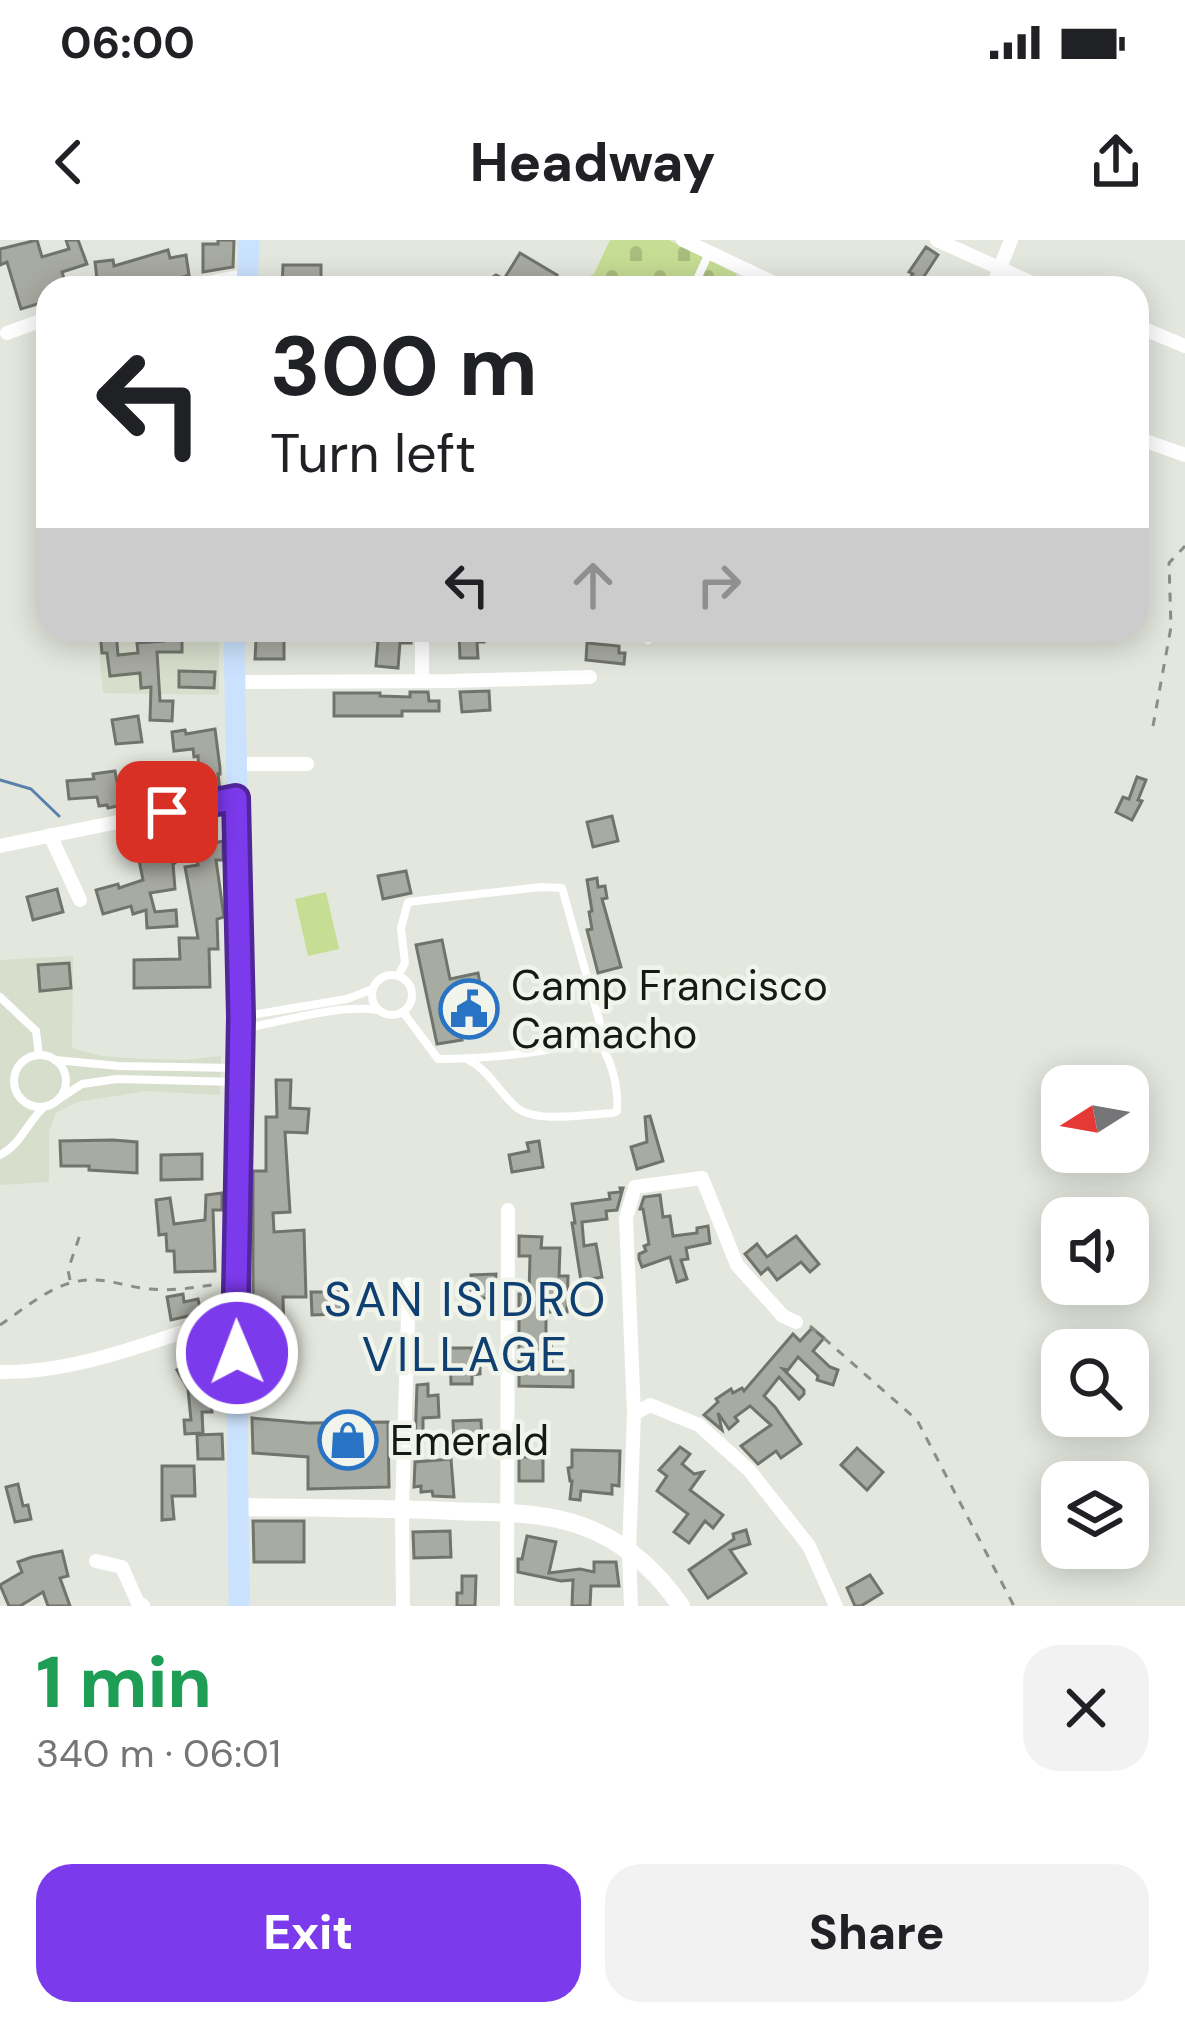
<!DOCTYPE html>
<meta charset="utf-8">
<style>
:root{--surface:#fff;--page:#f2f2f2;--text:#202124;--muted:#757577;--accent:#7c3aed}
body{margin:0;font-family:"DM Sans",sans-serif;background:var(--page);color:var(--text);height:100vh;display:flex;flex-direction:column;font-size:45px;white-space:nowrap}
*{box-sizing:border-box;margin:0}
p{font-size:39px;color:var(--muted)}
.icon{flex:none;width:66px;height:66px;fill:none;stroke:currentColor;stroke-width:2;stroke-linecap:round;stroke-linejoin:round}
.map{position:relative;height:1366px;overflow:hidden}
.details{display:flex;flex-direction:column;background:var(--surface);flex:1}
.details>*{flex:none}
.hud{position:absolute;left:36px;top:36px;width:1113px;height:366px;border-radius:36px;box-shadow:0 6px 30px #0003;background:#fff;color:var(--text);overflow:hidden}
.needle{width:78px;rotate:259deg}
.tools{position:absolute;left:1041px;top:825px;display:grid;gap:24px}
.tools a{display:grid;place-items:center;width:108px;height:108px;border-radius:24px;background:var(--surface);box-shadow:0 6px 30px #0003;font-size:60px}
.pin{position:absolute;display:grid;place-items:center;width:102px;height:102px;color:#fff;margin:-51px;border-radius:24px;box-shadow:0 6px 18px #0006}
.me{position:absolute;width:132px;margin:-66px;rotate:359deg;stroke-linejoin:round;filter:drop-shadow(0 0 9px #0008)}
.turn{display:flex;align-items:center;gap:42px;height:252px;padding:0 36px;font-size:54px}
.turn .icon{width:156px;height:156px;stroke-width:2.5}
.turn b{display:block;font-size:84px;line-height:102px}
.lanes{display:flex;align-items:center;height:114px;padding:0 36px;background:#0003;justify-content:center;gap:60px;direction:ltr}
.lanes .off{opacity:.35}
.round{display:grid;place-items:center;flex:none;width:126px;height:126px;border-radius:36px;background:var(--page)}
.head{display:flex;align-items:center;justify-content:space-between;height:204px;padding:0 36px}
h1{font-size:72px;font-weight:800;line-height:90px;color:#1e9e55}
.button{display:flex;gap:24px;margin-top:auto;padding:24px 36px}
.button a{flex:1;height:138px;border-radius:36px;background:var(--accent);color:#fff;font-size:48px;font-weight:800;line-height:138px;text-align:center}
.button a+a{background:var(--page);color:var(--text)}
.status{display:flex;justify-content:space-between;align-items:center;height:84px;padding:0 60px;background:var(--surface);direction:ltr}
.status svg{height:33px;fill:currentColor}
header{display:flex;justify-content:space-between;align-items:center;height:156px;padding:0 36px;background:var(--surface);font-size:54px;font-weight:800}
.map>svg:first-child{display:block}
</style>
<div class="status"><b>06:00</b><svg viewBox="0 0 49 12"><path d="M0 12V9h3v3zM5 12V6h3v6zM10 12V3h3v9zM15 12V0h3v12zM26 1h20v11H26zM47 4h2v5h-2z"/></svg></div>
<header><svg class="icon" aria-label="back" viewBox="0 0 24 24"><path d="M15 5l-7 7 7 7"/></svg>Headway<svg class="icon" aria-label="share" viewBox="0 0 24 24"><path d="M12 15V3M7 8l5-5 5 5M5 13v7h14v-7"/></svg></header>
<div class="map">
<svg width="1185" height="1366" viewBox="0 0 1185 1366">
<defs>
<pattern id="cemetery-stones" width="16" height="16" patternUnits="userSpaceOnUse" patternTransform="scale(3)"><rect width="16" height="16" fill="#c6dd94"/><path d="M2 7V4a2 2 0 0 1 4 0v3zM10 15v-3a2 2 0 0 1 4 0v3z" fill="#a9bd7f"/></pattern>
</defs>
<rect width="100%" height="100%" fill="#e3e7dd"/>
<g fill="#d8decc">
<path d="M97 390H219V455L103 453Z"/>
<path d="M73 716 72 808 101 816 143 819 185 820 221 816 220 855 146 851 77 862 56 873 49 891V942L0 945V720Z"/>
</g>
<path fill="url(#cemetery-stones)" d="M610 0H669L737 34 726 48H559L567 36 578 41 594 34Z"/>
<path fill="#c6dd94" d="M326 652 339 709 308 716 295 659Z"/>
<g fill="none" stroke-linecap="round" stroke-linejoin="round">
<path stroke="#5a81ae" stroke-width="3" d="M0 540 31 549 59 576"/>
</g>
<g fill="#a8aba2" stroke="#71746b" stroke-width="3">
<path d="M37 0 42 17 69 9 66 0H78L87 24 62 32 67 48H48V61L21 69 7 22 0 25V9Z"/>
<path d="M218 0H234L233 27 203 32V4H218Z"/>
<path d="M926 7 938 15 919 44 910 38 913 34 909 32Z"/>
<path d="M168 10 170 18 186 15 189 35 177 39 172 48H151V39L98 48 95 22 113 20 114 26Z"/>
<path d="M520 13 557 35 549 48H476L496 35 504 39Z"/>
<path d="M283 25H321V48H282Z"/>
<path d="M100 390H116L118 415 138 413 137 403 164 401V390H182V412H157L160 461H173L172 481 150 480 151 447 141 448 140 433 110 436 107 413H102Z"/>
<path d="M367 390H409L411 403H400L398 428 376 426 378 401 366 400Z"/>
<path d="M484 392V402H477L478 418H460L459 393Z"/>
<path d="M256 400H284V419H255Z"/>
<path d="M587 403 619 406V413H625L624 424 586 420Z"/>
<path d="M179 431 215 432 214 448 179 447Z"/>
<path d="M489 451 490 470 462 472 460 452Z"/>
<path d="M410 452H428L429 461H439V471H402V476H334V453H380V456L410 457Z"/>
<path d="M138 476 142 502 116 504 112 480Z"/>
<path d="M215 489 220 528V534H218L220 550 181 558 177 545 199 542 198 516 194 517 193 509 174 511 172 492 185 490 186 494Z"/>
<path d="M115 531 117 542 143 538 146 560 108 568 107 565 99 566 97 557 69 559 67 541 94 539 93 534Z"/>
<path d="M1137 537 1146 540 1138 560 1142 561 1132 580 1116 572 1123 557 1129 559Z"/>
<path d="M612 576 618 601 593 607 587 582Z"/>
<path d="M150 587 155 612 174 610 175 623 173 624 175 649 150 653 155 672 176 670 177 686 147 688 146 670 133 674 131 666 103 674 96 650 118 644 119 648 143 640 133 590Z"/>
<path d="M223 601V620H216L224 677 217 679 218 709H209L210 747 134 748V720L180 719 179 698H198L185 627 198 625 193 608Z"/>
<path d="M406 631 411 653 383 659 378 636Z"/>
<path d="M597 638 598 647 605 646 607 658 602 659 621 727 598 733 587 690 592 689 589 672 592 671 587 640Z"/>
<path d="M57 649 63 672 33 680 27 657Z"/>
<path d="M442 700 450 739 478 733 485 769 457 774 462 800 437 804 416 705Z"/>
<path d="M69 723 71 748 40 751 38 725Z"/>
<path d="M276 840H291L290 868 309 869 307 893 285 892 290 972 273 973 274 992 304 990 306 1057H283L284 1095H253V931H266V877H277Z"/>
<path d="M650 876 663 921 637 929 631 907 647 902 645 877Z"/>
<path d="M113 900 137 902V933L89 930V926H61L60 901Z"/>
<path d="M539 901 543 927 512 932 509 915 529 911 527 903Z"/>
<path d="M202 914V939L161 940V915Z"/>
<path d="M620 948H623L617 970 606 971 607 979 582 982 584 1006 596 1004 602 1037 581 1041 572 983H575L572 964 610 959 609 953 621 952Z"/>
<path d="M222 953V970H213L215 1031 175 1032 174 1011H167L166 994 159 995 156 960 170 958 174 984 205 980 206 955Z"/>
<path d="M660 955 663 977 670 976 673 996 697 993V988L708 986 710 1003 686 1008 688 1019 681 1020 687 1039 677 1042 670 1017 642 1027 639 1019V1014L646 1011 644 1006 649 1004 643 969H640L644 957Z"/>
<path d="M519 996 542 997 541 1008H560L559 1036H568L567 1072H546V1095H551L552 1131H573V1147L519 1146V1054H529L530 1016H519Z"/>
<path d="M796 996 819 1024 810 1032 801 1022 777 1040 768 1028 761 1034 745 1014 757 1004 767 1017Z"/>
<path d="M496 1034 494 1058H471V1035Z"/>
<path d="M311 1052H341V1074L312 1075Z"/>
<path d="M183 1054 184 1062 198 1059 201 1073 171 1080 167 1057Z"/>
<path d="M812 1088 824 1098 813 1111 830 1127 838 1130 833 1145 817 1140 818 1136 798 1117 788 1130 783 1129 804 1150V1154L799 1159 779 1137 764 1156 775 1167 801 1204 781 1218 776 1211 758 1224 741 1206 771 1185 750 1166 735 1177 738 1181 729 1189 718 1173 722 1190 704 1175 718 1162 716 1159 731 1149 733 1153 742 1148 744 1151 793 1094 800 1101Z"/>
<path d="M219 1103 222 1147 210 1149 212 1172H202L203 1193 185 1194 184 1180H191L188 1149 177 1130 195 1122 207 1121 205 1104Z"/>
<path d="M450 1108H472V1118H480V1134L472 1135V1144H451Z"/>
<path d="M428 1144V1156L438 1155 439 1177 423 1178V1203H415L417 1145Z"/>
<path d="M252 1178 308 1183 388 1182 389 1247 308 1249V1217L253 1213Z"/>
<path d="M481 1180 482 1204 454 1203 453 1181Z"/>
<path d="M222 1194 223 1219H198L197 1195Z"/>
<path d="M680 1207 690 1214 682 1224 694 1234 703 1232 690 1250 723 1275 713 1288 705 1281 689 1303 674 1292 688 1274 657 1251 667 1236 659 1230Z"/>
<path d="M857 1208 883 1232 867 1250 841 1225Z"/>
<path d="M572 1210 620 1211 619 1246 612 1245V1254L581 1251 580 1260 570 1259 572 1241H570L568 1228 572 1227Z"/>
<rect x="519" y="1217" width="24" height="24"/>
<path d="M451 1219 454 1257 433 1256 432 1251 421 1252V1246L414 1247 415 1222Z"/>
<path d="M162 1226H194L195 1256H172L174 1279 162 1280Z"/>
<path d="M18 1244 23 1266 28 1265 31 1279 15 1282 6 1247Z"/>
<path d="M253 1281H304V1322H254Z"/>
<path d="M746 1290 750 1304 730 1310 746 1333 708 1358 689 1330 734 1299 733 1294Z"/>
<path d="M450 1291 451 1317 414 1318 413 1292Z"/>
<path d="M527 1296 556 1302 549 1333 580 1329 594 1332V1322H616L619 1346H591L590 1366H572L573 1340 561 1341 518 1332V1319H522Z"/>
<path d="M62 1311 68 1336 60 1338 70 1366H48L43 1352 20 1366H9L0 1345 22 1332 18 1322 32 1317Z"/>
<path d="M870 1335 882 1353 861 1366H855L847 1348Z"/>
<path d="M462 1336H476L475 1366H457V1353H462Z"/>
</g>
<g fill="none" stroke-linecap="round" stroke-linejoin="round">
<g stroke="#8b8e87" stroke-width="3" stroke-dasharray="9 9" stroke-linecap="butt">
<path d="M1153 486 1171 387 1169 323 1185 306"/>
<path d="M70 1040 68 1030 82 989"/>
<path d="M0 1085C22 1070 48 1048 74 1042 101 1035 124 1047 150 1049 173 1051 194 1048 217 1044"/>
<path d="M810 1086 917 1180 1014 1366"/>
</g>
<g stroke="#fff" stroke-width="8">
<path d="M693 48 709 13"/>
<circle cx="392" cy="755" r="20"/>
<path d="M398 736 405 723 401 688 408 662 542 647 562 648 600 783 595 797C558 813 479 819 438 819L403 772"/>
<path d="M0 757 36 791 39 815"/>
<path d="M245 776 347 759 373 749"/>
<path d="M241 789C283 782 337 764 378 770"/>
<circle cx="40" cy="841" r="26"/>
<path d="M467 819C489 830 498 851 516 867 536 884 587 874 613 873L617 871C619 848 611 815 595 797"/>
<path d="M55 820 119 826 237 828"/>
<path d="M59 859 82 844 117 839 239 842"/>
<path d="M0 915C21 904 26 885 42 869"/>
</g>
<path stroke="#fff" stroke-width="10" d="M639 390 648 399 660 390"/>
<g stroke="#fff" stroke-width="14">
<path d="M683 0 785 48"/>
<path d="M937 0 1043 48"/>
<path d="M183 48 248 35"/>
<path d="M992 48 1011 0"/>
<path d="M1137 86 1185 106"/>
<path d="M7 93 48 78"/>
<path d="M1137 198 1185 215"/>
<path d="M420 390 422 399V441"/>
<path d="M233 442 453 441 590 437"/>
<path d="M235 524H307"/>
<path d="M50 595 80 660"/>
<path d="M0 606 236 558"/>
<path d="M0 1132C80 1133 161 1098 236 1074"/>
<path d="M634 1174 650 1165 699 1185 749 1230 809 1306 836 1366"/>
<path d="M96 1321 122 1327 137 1361 143 1366"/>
<path d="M403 1366 402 1269 409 1044"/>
<path d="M507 1366 508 970"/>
<path d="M631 1366 629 1311 634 1174 626 978 635 947 702 938 737 1025 783 1076 796 1082"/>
</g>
<path stroke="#fff" stroke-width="18" d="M240 1267C311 1268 382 1268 453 1271 496 1273 541 1271 582 1286 624 1301 656 1330 681 1366"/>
<g stroke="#cbe2fe" stroke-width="21">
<path d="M247 48 249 0"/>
<path d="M234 390 241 777 236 1051 239 1366"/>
</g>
</g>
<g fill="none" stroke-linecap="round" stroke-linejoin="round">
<g stroke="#51269a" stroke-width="30">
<path id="route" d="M167 572 236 558 241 777 236 1051 237 1113"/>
</g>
<use href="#route" stroke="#7c3aed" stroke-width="21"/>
</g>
<defs>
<g id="civic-ring" transform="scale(3)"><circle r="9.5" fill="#f0f4ea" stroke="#2873c3" stroke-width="1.5"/><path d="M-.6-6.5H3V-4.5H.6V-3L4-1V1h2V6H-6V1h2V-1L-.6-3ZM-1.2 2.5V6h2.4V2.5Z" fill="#2873c3"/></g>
<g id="shop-ring" transform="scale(3)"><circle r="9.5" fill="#f0f4ea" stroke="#2873c3" stroke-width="1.5"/><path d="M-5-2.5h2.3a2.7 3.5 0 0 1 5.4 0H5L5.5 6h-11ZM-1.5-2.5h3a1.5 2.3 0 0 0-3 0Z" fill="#2873c3"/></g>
</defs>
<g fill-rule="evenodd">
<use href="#civic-ring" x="469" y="769"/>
<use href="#shop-ring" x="348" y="1200"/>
</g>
<g text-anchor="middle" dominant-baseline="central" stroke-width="9" stroke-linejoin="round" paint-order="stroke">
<g font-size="42" fill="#171915" stroke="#f0f4ea" text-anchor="start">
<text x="511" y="745">Camp Francisco<tspan x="511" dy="48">Camacho</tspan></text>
<text x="390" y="1200">Emerald</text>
</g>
<g font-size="48" letter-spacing="3" fill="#104072" stroke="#f0f4ea">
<text x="466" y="1059">SAN ISIDRO<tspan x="466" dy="55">VILLAGE</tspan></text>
</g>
</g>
</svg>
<div class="tools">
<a><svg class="needle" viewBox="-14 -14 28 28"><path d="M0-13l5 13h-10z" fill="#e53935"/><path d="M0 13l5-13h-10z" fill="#757577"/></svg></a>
<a><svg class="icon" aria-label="sound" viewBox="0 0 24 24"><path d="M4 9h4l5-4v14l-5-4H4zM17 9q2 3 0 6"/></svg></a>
<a><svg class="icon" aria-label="search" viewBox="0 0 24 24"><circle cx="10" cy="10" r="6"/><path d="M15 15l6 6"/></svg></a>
<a><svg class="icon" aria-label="layers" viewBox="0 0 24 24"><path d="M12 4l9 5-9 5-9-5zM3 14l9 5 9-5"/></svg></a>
</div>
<div class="pin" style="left:167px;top:572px;background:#d93025"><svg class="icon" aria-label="arrive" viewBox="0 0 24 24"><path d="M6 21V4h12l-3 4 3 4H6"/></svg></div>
<svg class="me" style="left:237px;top:1113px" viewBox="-20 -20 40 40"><circle r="17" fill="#7c3aed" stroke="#fff" stroke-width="3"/><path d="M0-11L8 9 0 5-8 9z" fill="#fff"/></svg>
<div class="hud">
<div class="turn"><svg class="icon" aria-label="left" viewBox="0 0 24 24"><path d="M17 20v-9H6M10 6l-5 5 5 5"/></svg><div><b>300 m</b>Turn left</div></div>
<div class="lanes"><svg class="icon" aria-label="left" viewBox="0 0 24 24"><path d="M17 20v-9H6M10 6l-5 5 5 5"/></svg><svg class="icon off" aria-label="ahead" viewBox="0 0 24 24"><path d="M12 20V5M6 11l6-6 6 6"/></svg><svg class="icon off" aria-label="right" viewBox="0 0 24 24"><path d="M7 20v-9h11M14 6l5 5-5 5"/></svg></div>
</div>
</div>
<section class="details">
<div class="head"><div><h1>1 min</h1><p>340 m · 06:01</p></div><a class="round"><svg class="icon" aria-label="close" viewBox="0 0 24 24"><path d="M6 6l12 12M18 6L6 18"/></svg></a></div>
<div class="button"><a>Exit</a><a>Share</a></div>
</section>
